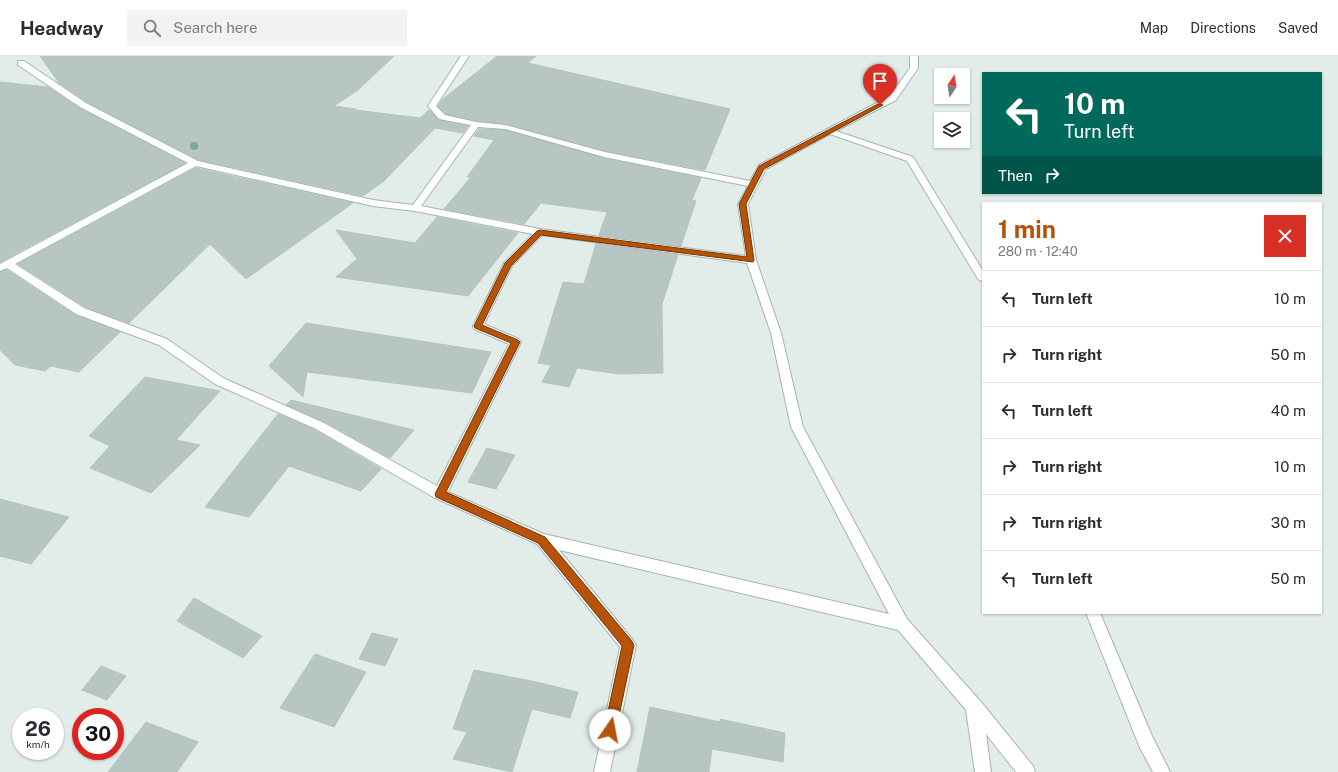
<!DOCTYPE html>
<meta charset="utf-8">
<style>
:root{--surface:#fff;--page:#f2f2f3;--text:#2b2b33;--muted:#7c7c81;--line:#e1e1e2;--accent:#b45309}
body{margin:0;font-family:"Public Sans",sans-serif;background:var(--page);color:var(--text);height:100vh;display:flex;flex-direction:column;font-size:15px;white-space:nowrap}
*{box-sizing:border-box;margin:0}
p{font-size:13px;color:var(--muted)}
.icon{flex:none;width:22px;height:22px;fill:none;stroke:currentColor;stroke-width:2;stroke-linecap:round;stroke-linejoin:round}
.map{position:relative;flex:1;overflow:hidden}
.details{position:absolute;left:982px;top:146px;width:340px;height:412px;display:flex;flex-direction:column;background:var(--surface);border-radius:0px;box-shadow:0 1px 3px #0004}
.details>*{flex:none}
.guide{position:absolute;left:982px;top:16px;width:340px;height:122px;border-radius:0px;box-shadow:0 1px 3px #0004;background:#00695c;color:#fff;overflow:hidden}
.needle{width:26px;rotate:12deg}
.buttons{position:absolute;left:934px;top:12px;display:grid;gap:8px}
.buttons a{display:grid;place-items:center;width:36px;height:36px;border-radius:0px;background:var(--surface);box-shadow:0 1px 3px #0004;font-size:20px}
.speed{position:absolute;left:12px;top:652px;display:flex;gap:8px;font-size:20px;font-weight:700;text-align:center}
.speed>*{display:grid;place-content:center;width:52px;height:52px;border-radius:50%;background:var(--surface);box-shadow:0 1px 3px #0004;line-height:1}
.speed small{font-size:10px;font-weight:400}
.speed .limit{border:6px solid #d22;background:#fff;color:#111}
.pin{position:absolute;display:grid;place-items:center;width:34px;height:34px;color:#fff;margin:-41px -17px;border-radius:50% 50% 50% 0;rotate:-45deg;box-shadow:0 0 4px #0007}
.pin .icon{rotate:45deg}
.me{position:absolute;width:44px;margin:-22px;rotate:12deg;stroke-linejoin:round;filter:drop-shadow(0 0 3px #0008)}
.turn{display:flex;align-items:center;gap:14px;height:84px;padding:0 16px;font-size:18px}
.turn .icon{width:52px;height:52px;stroke-width:2.5}
.turn b{display:block;font-size:28px;line-height:34px}
.then{display:flex;align-items:center;height:38px;padding:0 16px;background:#0003;gap:8px;font-size:15px}
.round{display:grid;place-items:center;flex:none;width:42px;height:42px;border-radius:0px;background:var(--page)}
.overview{display:flex;align-items:center;justify-content:space-between;height:68px;padding:0 16px}
h1{font-size:24px;font-weight:700;line-height:30px;color:var(--accent)}
ul{padding:0;list-style:none}
li{display:flex;align-items:center;gap:12px;height:56px;padding:0 16px;border-top:1px solid var(--line)}
li div{flex:1}
li b{display:block;font-size:15px}
li em{font-style:normal}
header{display:flex;align-items:center;gap:24px;box-sizing:border-box;height:56px;padding:0 20px;background:var(--surface);border-bottom:1px solid var(--line)}
header strong{font-size:19px}
nav{display:flex;gap:22px;margin-inline-start:auto;font-size:14px}
.search{width:280px;height:36px;background:var(--page);display:flex;align-items:center;gap:10px;box-sizing:border-box;padding:0 14px;border-radius:0px;color:var(--muted);font-size:15px}
.map>svg:first-child{display:block}
</style>
<header>
<strong>Headway</strong>
<div class="search"><svg class="icon" aria-label="search" viewBox="0 0 24 24"><circle cx="10" cy="10" r="6"/><path d="M15 15l6 6"/></svg>Search here</div>
<nav><a>Map</a><a>Directions</a><a>Saved</a></nav>
</header>
<div class="map">
<svg width="1338" height="716" viewBox="0 0 1338 716">
<rect width="100%" height="100%" fill="#e2ece9"/>
<g fill="#b7c6c2" stroke="#b5c5c1">
<path d="M40 0H394L358 34 334 50 356 53 355 54 420 62 429 54 439 64 468 70 463 77 435 72 384 125 363 140 199 104 87 46 59 27Z"/>
<path d="M497 0H536L528 7 730 53 705 114 605 95 505 68 476 65 446 58 438 50 443 43Z"/>
<path d="M0 26 48 31 79 52 185 107 0 206Z"/>
<path d="M479 73 505 74 604 102 701 122 692 144 696 145 681 190 599 179 607 156 541 147 524 168 444 153 471 121H467L494 84 474 80Z"/>
<path d="M196 112 353 147 246 223 210 188 129 267 85 251 18 208Z"/>
<path d="M437 161 518 177 468 240 336 221 357 203 336 174 415 187Z"/>
<path d="M596 188 678 199 662 248 663 317 619 318 577 312 569 331 542 326 551 309 538 307 563 226 584 228Z"/>
<path d="M7 214 75 259 120 276 79 316 51 310 45 315 15 309 0 294V216Z"/>
<path d="M306 267 491 296 472 337 307 316 303 341 269 310Z"/>
<path d="M145 321 220 335 176 384 200 389 151 437 90 412 110 390 89 380Z"/>
<path d="M291 344 414 374 390 402 325 366 286 349Z"/>
<path d="M278 358 315 374 381 413 361 435 289 410 249 461 205 451Z"/>
<path d="M487 392 515 399 496 433 468 426Z"/>
<path d="M0 443 69 461 31 508 0 500Z"/>
<path d="M194 542 262 580 243 602 177 565Z"/>
<path d="M372 577 398 583 385 610 359 603Z"/>
<path d="M315 598 366 616 334 671 280 652Z"/>
<path d="M101 610 126 620 107 644 82 634Z"/>
<path d="M474 614 532 625 578 636 570 662 532 653 512 716 453 703 467 676 453 673Z"/>
<path d="M650 651 720 666V663L785 677 783 706 712 693 709 716H637Z"/>
<path d="M146 666 198 686 177 716H108Z"/>
</g>
<g fill="none" stroke-linecap="round" stroke-linejoin="round">
<g stroke="#a5b4b1" stroke-width="2">
<g id="minor">
<path d="M461 0H469L436 50 445 59 476 66 505 69 605 96 750 125 759 109 890 40 910 12V0H918V12L896 44 836 75 913 101 983 215V226L978 223 907 105 830 78 766 113 748 148 756 204 781 277 803 371 907 563 981 646 1033 710 1035 716H1016L986 678 991 716H975L966 654 898 574 559 494 633 584 636 589 610 716H594L620 591 537 488 435 442 316 373 215 328 159 289 76 258 7 212 0 215V208L188 107 80 51 18 9V5H24L86 47 198 105 373 144 413 149 471 69 439 63 428 50ZM478 71 505 73 604 101 748 130 738 148 746 200 540 173 421 150ZM196 110 373 150 415 155 533 178 504 207 473 270 474 273 509 288 437 430 324 367 223 322 167 283 84 252 15 208ZM542 179 747 207 771 277 791 371 889 558 544 478 448 436 521 286 519 283 484 268 512 210Z"/>
<path d="M1086 557H1100L1152 680 1170 716H1153L1140 692Z"/>
</g>
</g>
<use href="#minor" fill="#fff" fill-rule="evenodd"/>
</g>
<circle fill="#80a896" cx="194" cy="90" r="4"/>
<path fill="#b45309" stroke="#753606" d="M878 48 883 49 764 113 746 148 754 204 753 206 541 179 511 210 482 269 518 284 520 286 446 436 545 481 632 585 634 589 616 674 615 678 610 680 606 678 604 674 622 590 538 487 436 441 435 438 511 287 475 272 474 270 505 207 537 175 540 174 747 201 739 148 759 110Z"/>
</svg>
<div class="buttons">
<a><svg class="needle" viewBox="-14 -14 28 28"><path d="M0-13l5 13h-10z" fill="#e53935"/><path d="M0 13l5-13h-10z" fill="#7c7c81"/></svg></a>
<a><svg class="icon" aria-label="layers" viewBox="0 0 24 24"><path d="M12 4l9 5-9 5-9-5zM3 14l9 5 9-5"/></svg></a>
</div>
<div class="speed"><div>26<small>km/h</small></div><div class="limit">30</div></div>
<div class="pin" style="left:880px;top:49px;background:#d93025"><svg class="icon" aria-label="arrive" viewBox="0 0 24 24"><path d="M6 21V4h12l-3 4 3 4H6"/></svg></div>
<svg class="me" style="left:610px;top:674px" viewBox="-20 -20 40 40"><circle r="19" fill="#fff"/><path d="M0-13L10 11 0 6-10 11z" fill="#b45309"/></svg>
<div class="guide">
<div class="turn"><svg class="icon" aria-label="left" viewBox="0 0 24 24"><path d="M17 20v-9H6M10 6l-5 5 5 5"/></svg><div><b>10 m</b>Turn left</div></div>
<div class="then">Then<svg class="icon" aria-label="right" viewBox="0 0 24 24"><path d="M7 20v-9h11M14 6l5 5-5 5"/></svg></div>
</div>
<section class="details">
<div class="overview"><div><h1>1 min</h1><p>280 m · 12:40</p></div><a class="round" style="background:#d93025;color:#fff"><svg class="icon" aria-label="close" viewBox="0 0 24 24"><path d="M6 6l12 12M18 6L6 18"/></svg></a></div>
<ul>
<li><svg class="icon" aria-label="left" viewBox="0 0 24 24"><path d="M17 20v-9H6M10 6l-5 5 5 5"/></svg><div><b>Turn left</b></div><em>10 m</em></li>
<li><svg class="icon" aria-label="right" viewBox="0 0 24 24"><path d="M7 20v-9h11M14 6l5 5-5 5"/></svg><div><b>Turn right</b></div><em>50 m</em></li>
<li><svg class="icon" aria-label="left" viewBox="0 0 24 24"><path d="M17 20v-9H6M10 6l-5 5 5 5"/></svg><div><b>Turn left</b></div><em>40 m</em></li>
<li><svg class="icon" aria-label="right" viewBox="0 0 24 24"><path d="M7 20v-9h11M14 6l5 5-5 5"/></svg><div><b>Turn right</b></div><em>10 m</em></li>
<li><svg class="icon" aria-label="right" viewBox="0 0 24 24"><path d="M7 20v-9h11M14 6l5 5-5 5"/></svg><div><b>Turn right</b></div><em>30 m</em></li>
<li><svg class="icon" aria-label="left" viewBox="0 0 24 24"><path d="M17 20v-9H6M10 6l-5 5 5 5"/></svg><div><b>Turn left</b></div><em>50 m</em></li>
</ul>
</section>
</div>
